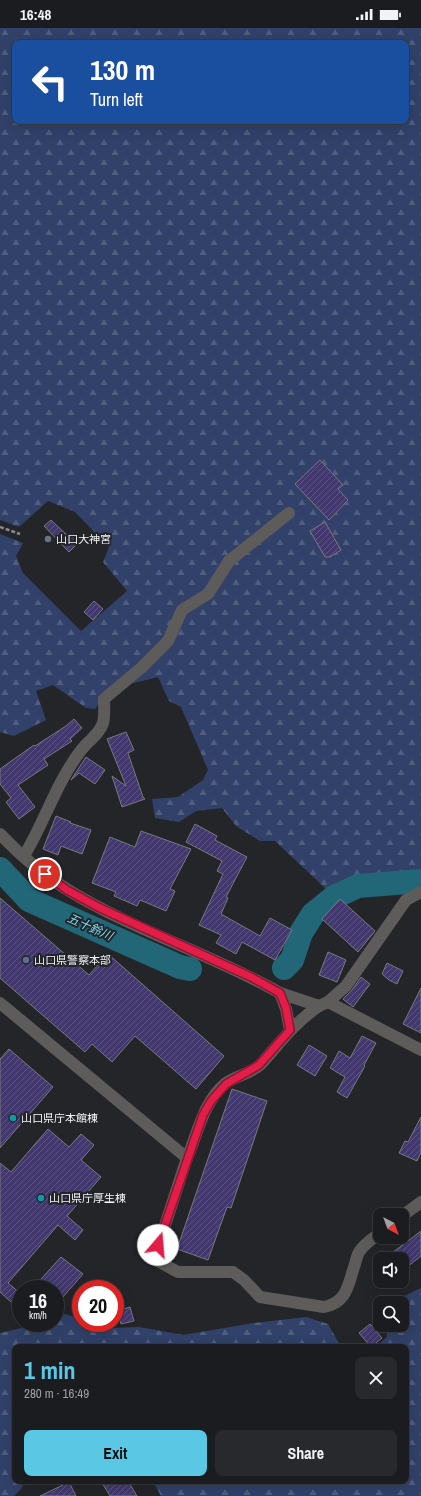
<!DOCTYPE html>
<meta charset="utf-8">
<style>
:root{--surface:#1a1c1f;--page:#27292c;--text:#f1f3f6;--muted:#9fa1a4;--line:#383a3d;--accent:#5ac8e5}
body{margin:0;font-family:"Archivo Narrow","Noto Sans JP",sans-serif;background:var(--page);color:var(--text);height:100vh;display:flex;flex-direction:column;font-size:15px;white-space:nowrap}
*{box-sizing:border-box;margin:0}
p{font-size:13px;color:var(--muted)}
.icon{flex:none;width:22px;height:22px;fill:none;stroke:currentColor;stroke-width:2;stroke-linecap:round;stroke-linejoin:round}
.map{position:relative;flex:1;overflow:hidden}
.panel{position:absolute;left:12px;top:1316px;width:397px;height:140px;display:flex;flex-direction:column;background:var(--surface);border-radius:8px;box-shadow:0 4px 16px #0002,0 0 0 1px var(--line)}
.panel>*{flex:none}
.top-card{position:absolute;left:12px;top:12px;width:397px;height:84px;border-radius:8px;box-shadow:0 4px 16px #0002,0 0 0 1px var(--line);background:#1a4fa0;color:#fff;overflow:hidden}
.needle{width:26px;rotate:139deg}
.fabs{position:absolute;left:373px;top:1180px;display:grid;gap:8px}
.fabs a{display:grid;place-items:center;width:36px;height:36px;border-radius:8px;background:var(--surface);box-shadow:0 4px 16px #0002,0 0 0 1px var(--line);font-size:20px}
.speed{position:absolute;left:12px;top:1252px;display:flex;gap:8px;font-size:20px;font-weight:700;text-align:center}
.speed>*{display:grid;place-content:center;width:52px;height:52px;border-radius:50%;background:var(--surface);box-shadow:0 4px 16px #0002,0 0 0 1px var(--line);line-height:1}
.speed small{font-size:10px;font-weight:400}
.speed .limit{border:6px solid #d22;background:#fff;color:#111}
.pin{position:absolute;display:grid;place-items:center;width:34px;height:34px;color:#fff;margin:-17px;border:2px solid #fff;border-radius:50%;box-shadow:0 1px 4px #0007}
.me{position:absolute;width:44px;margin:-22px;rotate:18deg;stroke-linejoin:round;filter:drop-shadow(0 0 3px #0008)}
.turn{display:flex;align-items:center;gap:14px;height:84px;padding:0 12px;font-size:18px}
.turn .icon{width:52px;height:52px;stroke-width:2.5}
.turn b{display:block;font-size:28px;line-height:34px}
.round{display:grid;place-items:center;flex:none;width:42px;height:42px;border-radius:8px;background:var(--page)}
.summary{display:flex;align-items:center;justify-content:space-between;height:68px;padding:0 12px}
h1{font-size:24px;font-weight:700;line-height:30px;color:var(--accent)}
.primary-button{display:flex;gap:8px;margin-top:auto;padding:8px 12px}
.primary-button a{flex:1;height:46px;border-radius:8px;background:var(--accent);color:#111;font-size:16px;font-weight:700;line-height:46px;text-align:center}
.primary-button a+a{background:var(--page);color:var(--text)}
.status{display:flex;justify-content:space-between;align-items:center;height:28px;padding:0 20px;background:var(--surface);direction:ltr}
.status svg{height:11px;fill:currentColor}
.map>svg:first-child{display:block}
</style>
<div class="status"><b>16:48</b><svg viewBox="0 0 49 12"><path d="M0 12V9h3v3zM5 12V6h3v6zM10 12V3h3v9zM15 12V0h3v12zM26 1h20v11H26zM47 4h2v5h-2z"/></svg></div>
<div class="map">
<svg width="421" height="1468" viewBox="0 0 421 1468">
<defs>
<pattern id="forest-firs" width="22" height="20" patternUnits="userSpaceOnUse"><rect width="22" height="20" fill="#314169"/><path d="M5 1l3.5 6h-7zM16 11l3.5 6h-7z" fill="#4f5d7f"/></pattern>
<pattern id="building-hatch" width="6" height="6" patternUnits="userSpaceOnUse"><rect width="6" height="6" fill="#42386e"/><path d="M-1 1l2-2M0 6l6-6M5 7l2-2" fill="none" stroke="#5e5583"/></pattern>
</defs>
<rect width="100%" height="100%" fill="#232529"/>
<g fill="url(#forest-firs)" fill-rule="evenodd">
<path d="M0 0H421V842L373 846 344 851 326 861 275 813H260L236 798 222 780 196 783 179 794 155 790 152 771 178 769 203 752 208 742 181 679 169 673 158 649 110 661 95 681 86 680 53 657 36 663 46 692 14 708 0 704V506L23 515 16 528 23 545 81 603 127 563 103 534 109 519 75 484 48 473 19 499 0 492ZM15 15H406V93H15Z"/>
<path d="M421 1260V1468H161L155 1457 138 1453H406V1319H375L387 1309 386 1297H402V1275H390Z"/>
<path d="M65 1286 81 1291V1295H94L111 1300 139 1299 183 1307 254 1295 306 1289 328 1296 341 1319H15V1453H25L21 1461 14 1468H0V1305L43 1295H55V1290Z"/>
</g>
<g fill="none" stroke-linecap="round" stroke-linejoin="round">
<g stroke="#226778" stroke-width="24">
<path d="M0 841 29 872 180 939 190 941"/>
<path d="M284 940 292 932 301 905 313 886 334 869 358 858 421 853"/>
</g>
</g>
<g fill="url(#building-hatch)" stroke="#79787e">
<path d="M320 432 343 457 338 461 348 472 329 492 295 456Z"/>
<path d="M51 492 69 509 72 506 79 514 69 524 44 498Z"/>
<path d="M325 494 341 522 330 529H325L310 503Z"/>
<path d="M94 573 103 581 93 592 84 584Z"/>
<path d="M74 691 82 700 70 711 72 713 44 731 48 737 18 757 35 779 19 791 6 774 11 770 0 756V741L34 717 35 718 66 698Z"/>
<path d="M126 704 134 722 128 725 143 769 145 771 122 779 112 748 126 758 107 711Z"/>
<path d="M86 729 105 742 95 756 79 745 71 752Z"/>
<path d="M56 788 71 794 70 795 91 802 82 826 61 818 58 827 43 821Z"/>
<path d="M195 796 217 808 215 812 247 829 226 869 228 870 221 886 260 908 270 890 292 902 275 932 242 914 236 926 216 915 221 907 199 897 223 846 217 843 222 833 186 814Z"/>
<path d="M141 803 191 821 170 861 175 863 166 883 140 872 137 878 114 868 116 864 92 855 110 809 135 819Z"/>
<path d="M0 870 89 947 108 926 224 1028 196 1061 135 1008 112 1034 92 1016 85 1024 0 950Z"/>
<path d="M340 871 375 903 358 924 322 891Z"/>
<path d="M328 924 346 932 337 954 319 947Z"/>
<path d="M387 935 403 943 397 956 389 952 382 946Z"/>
<path d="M361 949 370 956 353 979 343 971 352 962Z"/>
<path d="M421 960V1005L403 996Z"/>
<path d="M362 1008 376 1015 364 1037 365 1038 347 1070 337 1064 345 1049 330 1040 339 1023 350 1030Z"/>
<path d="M309 1017 327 1028 315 1048 297 1037Z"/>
<path d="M9 1021 53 1059 0 1120V1031Z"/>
<path d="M232 1061 267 1073 231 1180 227 1179 208 1232 177 1221Z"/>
<path d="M421 1089V1124L417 1133 399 1125 405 1113 408 1114Z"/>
<path d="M48 1101 69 1119 81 1106 94 1117 81 1132 101 1149 67 1188 83 1202 75 1212 58 1197 8 1255 21 1266V1283L0 1264V1135L11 1144Z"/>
<path d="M421 1203V1228L402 1243V1231H384Z"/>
<path d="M61 1229 83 1246 55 1278V1261H32Z"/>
<path d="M130 1279 134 1293 121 1296 117 1283Z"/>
<path d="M370 1296 382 1310 371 1319 359 1305Z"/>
<path d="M101 1453H128L137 1468H110Z"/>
<path d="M69 1454 76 1468H40Z"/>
</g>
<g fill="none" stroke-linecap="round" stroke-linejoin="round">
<path stroke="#898a8e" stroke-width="2.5" stroke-dasharray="4 2" stroke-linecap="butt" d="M0 499 20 506"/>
<g stroke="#5e5c5b" stroke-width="12">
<path d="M0 806C20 827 43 847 68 862 135 903 211 926 280 965"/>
<path d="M24 828C45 793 57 753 82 721 89 712 99 707 103 695 105 688 104 678 104 671L141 640 168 613 182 582 208 566 229 533 289 485"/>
<path d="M328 974 421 1022"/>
<path d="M0 975 187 1130 154 1231 178 1244H233L244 1252 260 1269 324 1279C348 1274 348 1256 355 1236 356 1232 357 1228 359 1224 364 1216 372 1211 380 1205"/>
<path d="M290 1002 286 981 280 965 319 978 328 974 346 958 406 872 421 864"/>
<path d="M187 1130C198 1105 203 1074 226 1055 237 1047 251 1046 261 1036 280 1015 295 994 319 978"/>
<path d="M402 1188 421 1174"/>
</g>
</g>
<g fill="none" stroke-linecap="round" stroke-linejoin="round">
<g stroke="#92132f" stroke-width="10">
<path id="route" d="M45 846 67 862 100 880 251 949 280 965 286 980 290 1002 259 1037 226 1056 211 1073 203 1087 158 1217"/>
</g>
<use href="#route" stroke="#e11d48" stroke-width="7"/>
</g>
<circle fill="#6b7280" stroke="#232529" stroke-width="1.5" cx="48" cy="511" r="4"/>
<circle fill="#5c6f8a" stroke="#232529" stroke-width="1.5" cx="26" cy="932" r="4"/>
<g fill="#0f9aa8" stroke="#232529" stroke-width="1.5">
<circle cx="13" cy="1090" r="4"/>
<circle cx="41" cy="1170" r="4"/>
</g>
<g text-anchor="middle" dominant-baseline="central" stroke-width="4" stroke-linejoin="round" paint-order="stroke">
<g font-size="11" fill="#f4f5f8" stroke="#232529" text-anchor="start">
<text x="56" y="511">山口大神宮</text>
<text x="34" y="932">山口県警察本部</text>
<text x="21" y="1090">山口県庁本館棟</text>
<text x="49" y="1170">山口県庁厚生棟</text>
</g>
<g font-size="12" font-style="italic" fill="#7edcf6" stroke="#232529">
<text transform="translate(90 899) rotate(24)">五十鈴川</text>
</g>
</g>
</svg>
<div class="fabs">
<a><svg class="needle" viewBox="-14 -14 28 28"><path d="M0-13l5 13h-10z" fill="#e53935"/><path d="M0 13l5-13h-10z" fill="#9fa1a4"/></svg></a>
<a><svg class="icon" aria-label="sound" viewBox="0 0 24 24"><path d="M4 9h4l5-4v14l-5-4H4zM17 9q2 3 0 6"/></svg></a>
<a><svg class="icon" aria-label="search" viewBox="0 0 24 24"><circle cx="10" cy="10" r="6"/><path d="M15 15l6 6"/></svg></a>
</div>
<div class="speed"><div>16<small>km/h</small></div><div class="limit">20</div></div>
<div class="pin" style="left:45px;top:846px;background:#d93025"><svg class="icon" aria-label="arrive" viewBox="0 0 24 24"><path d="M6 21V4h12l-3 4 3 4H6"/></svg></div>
<svg class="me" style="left:158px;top:1217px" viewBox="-20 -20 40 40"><circle r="19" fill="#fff"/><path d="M0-13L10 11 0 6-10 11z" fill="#e11d48"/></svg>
<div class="top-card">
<div class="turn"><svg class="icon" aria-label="left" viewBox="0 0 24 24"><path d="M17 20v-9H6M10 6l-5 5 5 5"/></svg><div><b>130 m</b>Turn left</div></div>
</div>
<section class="panel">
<div class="summary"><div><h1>1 min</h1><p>280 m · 16:49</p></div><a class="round"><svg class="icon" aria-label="close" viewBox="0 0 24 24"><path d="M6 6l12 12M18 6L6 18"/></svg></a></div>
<div class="primary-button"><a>Exit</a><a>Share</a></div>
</section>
</div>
